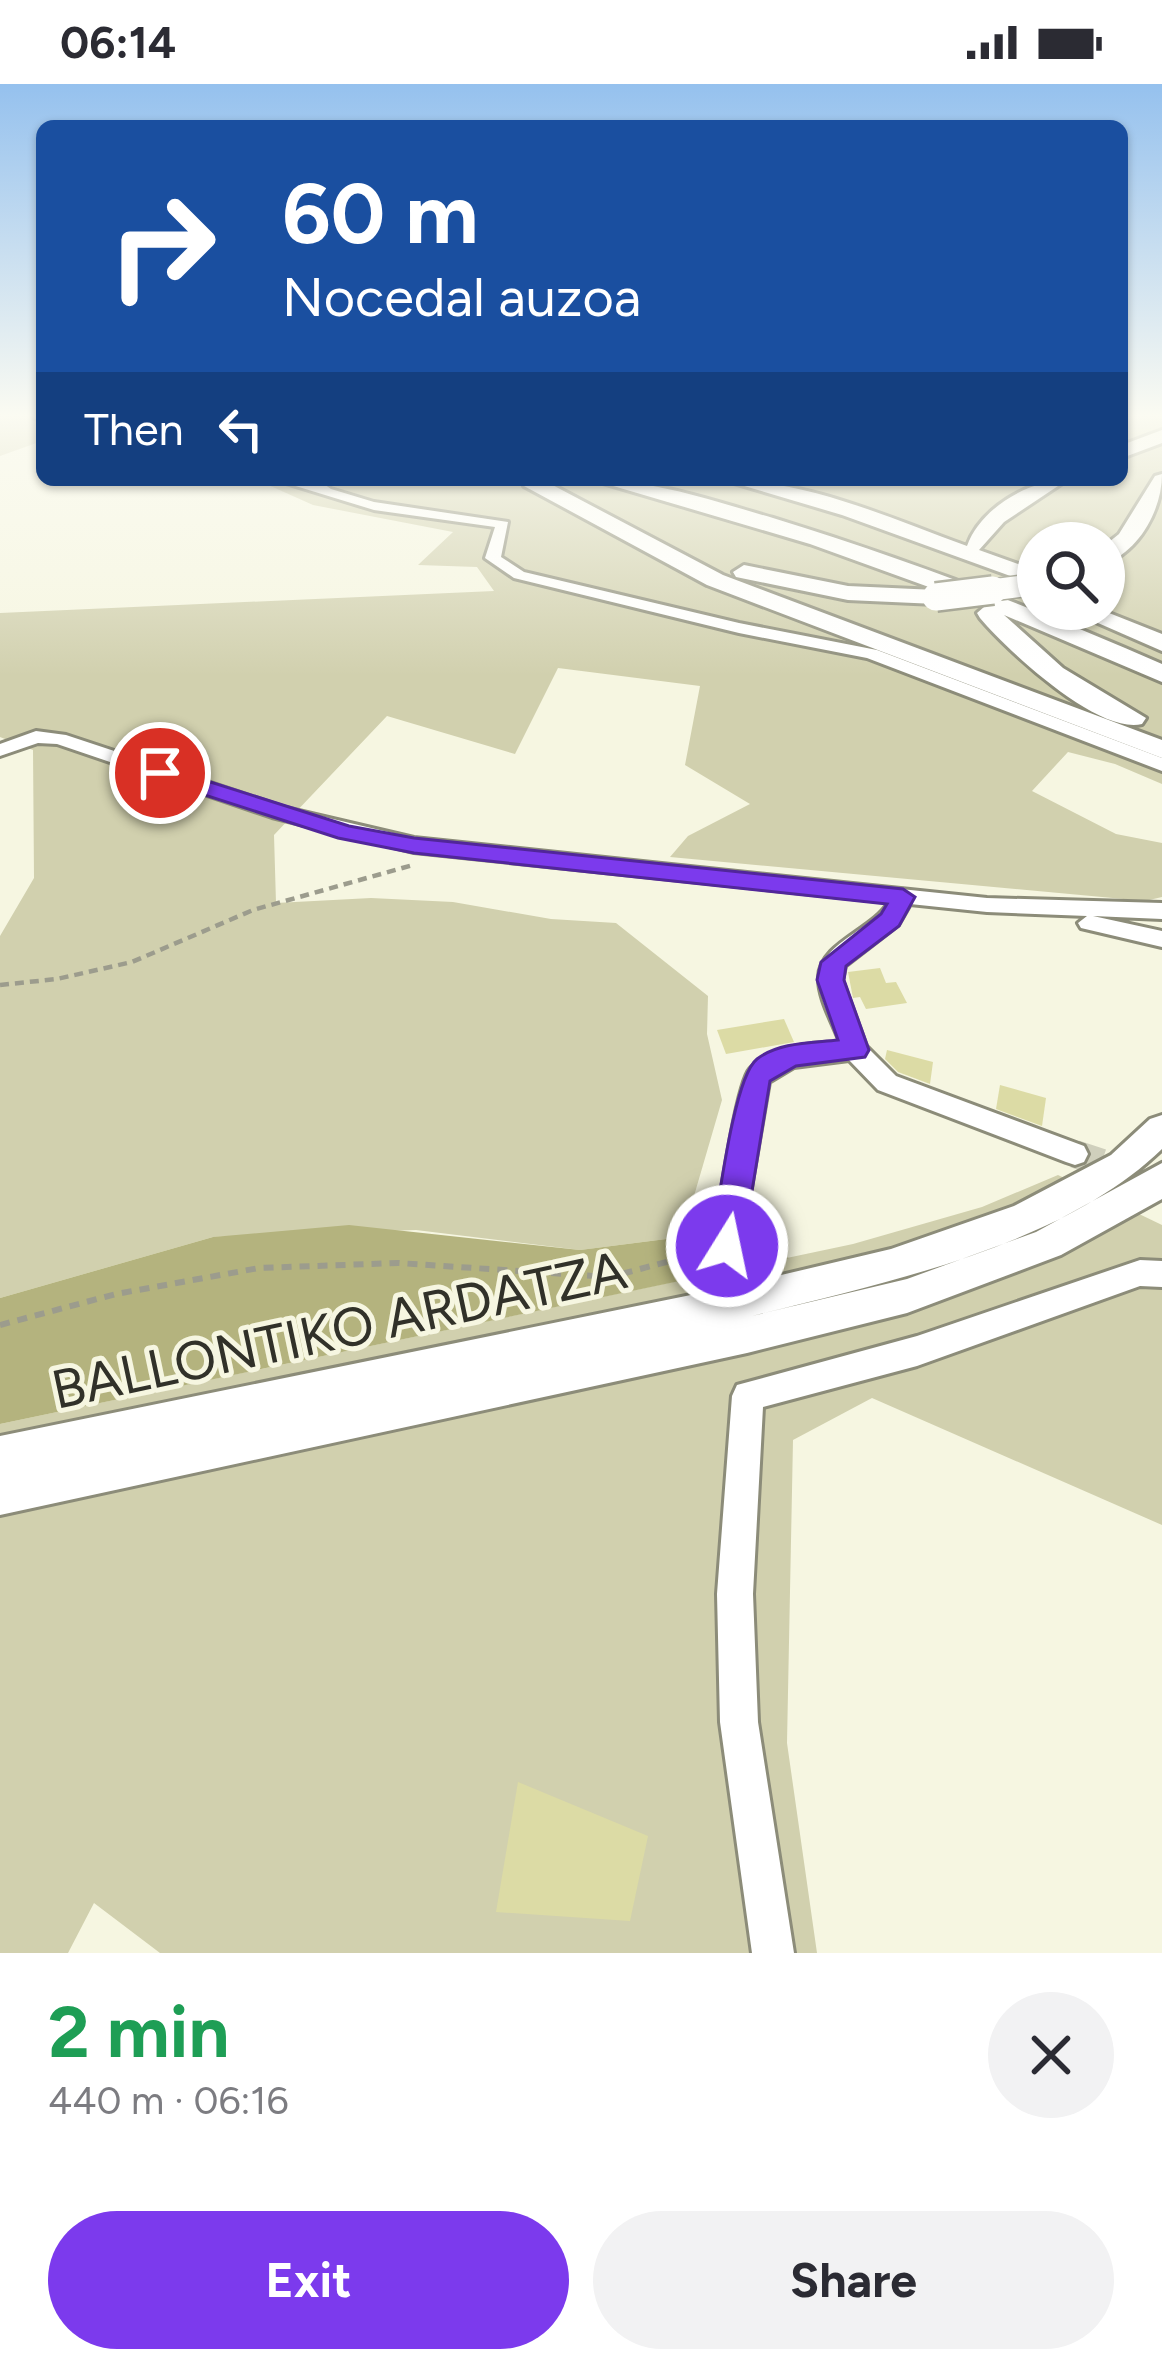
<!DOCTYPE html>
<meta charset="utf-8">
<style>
:root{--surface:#fff;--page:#f2f2f3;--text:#2b2b33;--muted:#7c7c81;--accent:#7c3aed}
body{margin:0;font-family:Figtree,sans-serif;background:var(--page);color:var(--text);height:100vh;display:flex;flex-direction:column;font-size:45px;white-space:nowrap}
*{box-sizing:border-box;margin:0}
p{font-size:39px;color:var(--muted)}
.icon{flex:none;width:66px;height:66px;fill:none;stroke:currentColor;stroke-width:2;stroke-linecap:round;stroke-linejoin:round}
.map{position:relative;height:1869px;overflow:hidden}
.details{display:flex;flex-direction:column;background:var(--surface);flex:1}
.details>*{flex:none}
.top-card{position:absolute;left:36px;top:36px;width:1092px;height:366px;border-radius:18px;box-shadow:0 3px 9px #0004;background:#1a4fa0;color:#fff;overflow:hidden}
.controls{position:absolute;left:1017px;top:438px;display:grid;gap:24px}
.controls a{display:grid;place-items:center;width:108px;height:108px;border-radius:50%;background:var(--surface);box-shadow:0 3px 9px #0004;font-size:60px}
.pin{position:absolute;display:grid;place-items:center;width:102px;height:102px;color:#fff;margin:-51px;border:6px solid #fff;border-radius:50%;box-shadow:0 3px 12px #0007}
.me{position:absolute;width:132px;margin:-66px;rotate:10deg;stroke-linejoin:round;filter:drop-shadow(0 0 9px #0008)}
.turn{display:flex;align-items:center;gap:42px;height:252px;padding:0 48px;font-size:54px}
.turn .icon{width:156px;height:156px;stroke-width:2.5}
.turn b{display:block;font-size:84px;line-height:102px}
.then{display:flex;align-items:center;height:114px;padding:0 48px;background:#0003;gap:24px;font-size:45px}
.round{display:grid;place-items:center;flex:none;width:126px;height:126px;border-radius:63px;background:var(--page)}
.overview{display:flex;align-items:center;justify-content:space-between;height:204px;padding:0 48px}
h1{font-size:72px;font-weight:700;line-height:90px;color:#1e9e55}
.cta{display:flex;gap:24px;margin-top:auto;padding:24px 48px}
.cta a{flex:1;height:138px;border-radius:72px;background:var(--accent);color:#fff;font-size:48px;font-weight:700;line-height:138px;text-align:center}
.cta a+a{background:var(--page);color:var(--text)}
.status{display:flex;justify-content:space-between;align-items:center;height:84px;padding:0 60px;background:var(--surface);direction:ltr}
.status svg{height:33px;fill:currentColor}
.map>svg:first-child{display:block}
</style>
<div class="status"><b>06:14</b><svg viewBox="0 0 49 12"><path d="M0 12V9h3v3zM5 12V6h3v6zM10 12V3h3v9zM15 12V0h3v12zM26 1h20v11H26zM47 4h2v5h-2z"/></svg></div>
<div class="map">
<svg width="1162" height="1869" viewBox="0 0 1162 1869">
<rect width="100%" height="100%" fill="#f6f6e1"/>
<g fill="#d1d0ae" fill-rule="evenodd">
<path d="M0 331H42V357L0 372Z"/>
<path d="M1122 331H1162V700L1115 680 1068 668 1032 707 1116 750 1162 759V813L1145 817 670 773 688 752 750 720 685 681 700 602 558 584 515 670 387 632 274 751 276 819 371 814 453 818 551 835 616 839 708 912 707 950 722 1016 682 1153 580 1166 416 1146 213 1153 0 1214V852L34 794 33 666 0 653V529L494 507 477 483 418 481 453 448 313 421 257 396H1122ZM1038 459H1104V525H1038Z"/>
<path d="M1058 1091 1162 1141V1441L872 1314 793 1356 787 1659 817 1869H160L94 1819 68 1869H0V1340L853 1160 982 1123Z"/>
</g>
<path fill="#b4b37e" d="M349 1141 580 1166 682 1153 789 1174 0 1340V1214L213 1153Z"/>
<g fill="#dcdba5">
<path d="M880 884 886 899 896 898 907 919 866 925 860 913 853 914 848 888Z"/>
<path d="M784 935 794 958 726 970 717 946Z"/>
<path d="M887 966 933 978 930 1000 898 988 885 975Z"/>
<path d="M1000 1001 1046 1014 1042 1042 996 1025Z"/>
<path d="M518 1698 648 1752 630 1837 496 1828Z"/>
</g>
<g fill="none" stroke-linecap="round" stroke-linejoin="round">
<path stroke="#cfcfbc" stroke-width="28" stroke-dasharray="28 15" stroke-linecap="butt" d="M1075 1070 1162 1099"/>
<g stroke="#8c8c79" stroke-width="6">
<g id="minor">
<path d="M32 331H42V336L34 334Z"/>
<path d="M276 396H318L331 405 374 418 508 438 501 473 524 488 739 539 877 566 1162 674V687L867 574 739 549 514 494 485 474 495 443 374 426Z"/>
<path d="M36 647 66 651 286 724 414 754 987 814 1162 819V835L1093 832 1162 847V863L1081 844 1078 839 1087 832 987 828 910 820 898 841 845 882 842 896 866 962 896 992 1084 1062 1088 1070 1084 1078 1075 1081 1066 1078 878 1006 849 976 794 983 769 998 741 1162 737 1171 727 1175 717 1171 713 1162C718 1133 736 1000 750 985 771 962 811 959 840 958 833 939 818 913 819 893 820 859 873 846 889 818L414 768 272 733 57 660 38 659 0 672V660Z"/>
<path d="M1140 1176 1162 1177V1203L1140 1202 917 1282 763 1323 753 1510 758 1638 794 1869H752L720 1638 717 1510 732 1312 737 1301 917 1252Z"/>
</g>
</g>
<g stroke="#8c8c79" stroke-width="6">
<path id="major" d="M1162 1031V1065C1062 1162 884 1199 752 1232L907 1195 1036 1148 1162 1079V1115L1061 1171 907 1229 747 1269 0 1431V1352L735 1202 891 1165 1014 1122 1111 1071 1150 1035Z"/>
</g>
<g stroke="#8c8c79" stroke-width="6">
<g id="highway">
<path d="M1162 346V359L1122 374V361Z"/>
<path d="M1162 390C1162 425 1140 467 1104 480V462L1119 450 1155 392Z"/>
<path d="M522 396H543L723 491 1162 656V674L707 501 524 402Z"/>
<path d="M593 396C654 396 714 417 773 434 906 475 1035 524 1162 580V598L1004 531 1063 584 1146 634 1142 640C1098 651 1007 566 980 534L977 529 984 523 810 460Z"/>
<path d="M724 396C807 396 890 434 967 462 980 425 1028 396 1067 396L1004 438 979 466 1038 487V502L842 431Z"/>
<path d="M744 481 848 502 936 506 948 513 936 520 848 516 736 493 733 488Z"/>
<path d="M1066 525H1099L1162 550V567Z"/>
</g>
</g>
<path stroke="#9c9c8d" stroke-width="4.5" stroke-dasharray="9 6" stroke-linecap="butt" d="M0 901 57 895 132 878 253 826 413 781"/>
<path stroke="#9c9c8d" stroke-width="6" stroke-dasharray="10 8" stroke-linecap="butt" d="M0 1241 116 1210 259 1184 398 1179 610 1193 704 1168"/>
<use href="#minor" fill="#fff" fill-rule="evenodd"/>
<use href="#major" fill="#fff" fill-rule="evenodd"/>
<use href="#highway" fill="#fff" fill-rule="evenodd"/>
<g stroke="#8c8c79" stroke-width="24" stroke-linecap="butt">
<path id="highway-bridge-far1" d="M969 509 1038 500"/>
</g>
<g stroke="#8c8c79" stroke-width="32" stroke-linecap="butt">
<path id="highway-bridge" d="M936 513 993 506"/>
</g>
<use href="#highway-bridge-far1" stroke="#fff" stroke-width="21"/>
<use href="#highway-bridge" stroke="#fff" stroke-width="27"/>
</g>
<linearGradient id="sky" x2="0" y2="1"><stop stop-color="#95c1ee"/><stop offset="0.56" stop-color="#fbfbf2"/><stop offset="1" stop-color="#fbfbf2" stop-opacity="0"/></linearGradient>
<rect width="1162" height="592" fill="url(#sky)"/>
<path fill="#7c3aed" stroke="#51269a" stroke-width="3" d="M160 682 349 742 414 754 903 805 915 813 899 842 846 882 844 896 869 966 865 973 796 982 770 997 743 1162 738 1172 727 1177 715 1172 711 1162C718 1126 733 994 757 975 779 958 812 959 838 956L817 896 821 878 881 830 887 820 414 769 338 754 152 694 149 689Z"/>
<g text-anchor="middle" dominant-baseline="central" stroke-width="10" stroke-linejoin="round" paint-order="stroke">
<g font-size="54" fill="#313129" stroke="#f6f6e1">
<text transform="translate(339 1246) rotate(-12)">BALLONTIKO ARDATZA</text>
</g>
</g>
</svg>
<div class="controls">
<a><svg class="icon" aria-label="search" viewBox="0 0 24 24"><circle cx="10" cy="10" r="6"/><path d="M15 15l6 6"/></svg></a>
</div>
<div class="pin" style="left:160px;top:689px;background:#d93025"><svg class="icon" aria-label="arrive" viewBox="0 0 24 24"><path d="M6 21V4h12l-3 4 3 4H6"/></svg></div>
<svg class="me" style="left:727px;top:1162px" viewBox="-20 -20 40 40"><circle r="17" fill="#7c3aed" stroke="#fff" stroke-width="3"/><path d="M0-11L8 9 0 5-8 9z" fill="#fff"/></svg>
<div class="top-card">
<div class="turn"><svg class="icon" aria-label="right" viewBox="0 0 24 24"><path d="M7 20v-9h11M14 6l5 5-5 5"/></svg><div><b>60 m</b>Nocedal auzoa</div></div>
<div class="then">Then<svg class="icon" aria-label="left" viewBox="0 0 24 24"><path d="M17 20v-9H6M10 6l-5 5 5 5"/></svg></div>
</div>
</div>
<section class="details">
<div class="overview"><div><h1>2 min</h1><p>440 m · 06:16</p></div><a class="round"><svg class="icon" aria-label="close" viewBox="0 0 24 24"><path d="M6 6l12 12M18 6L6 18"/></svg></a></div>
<div class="cta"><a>Exit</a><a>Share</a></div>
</section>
